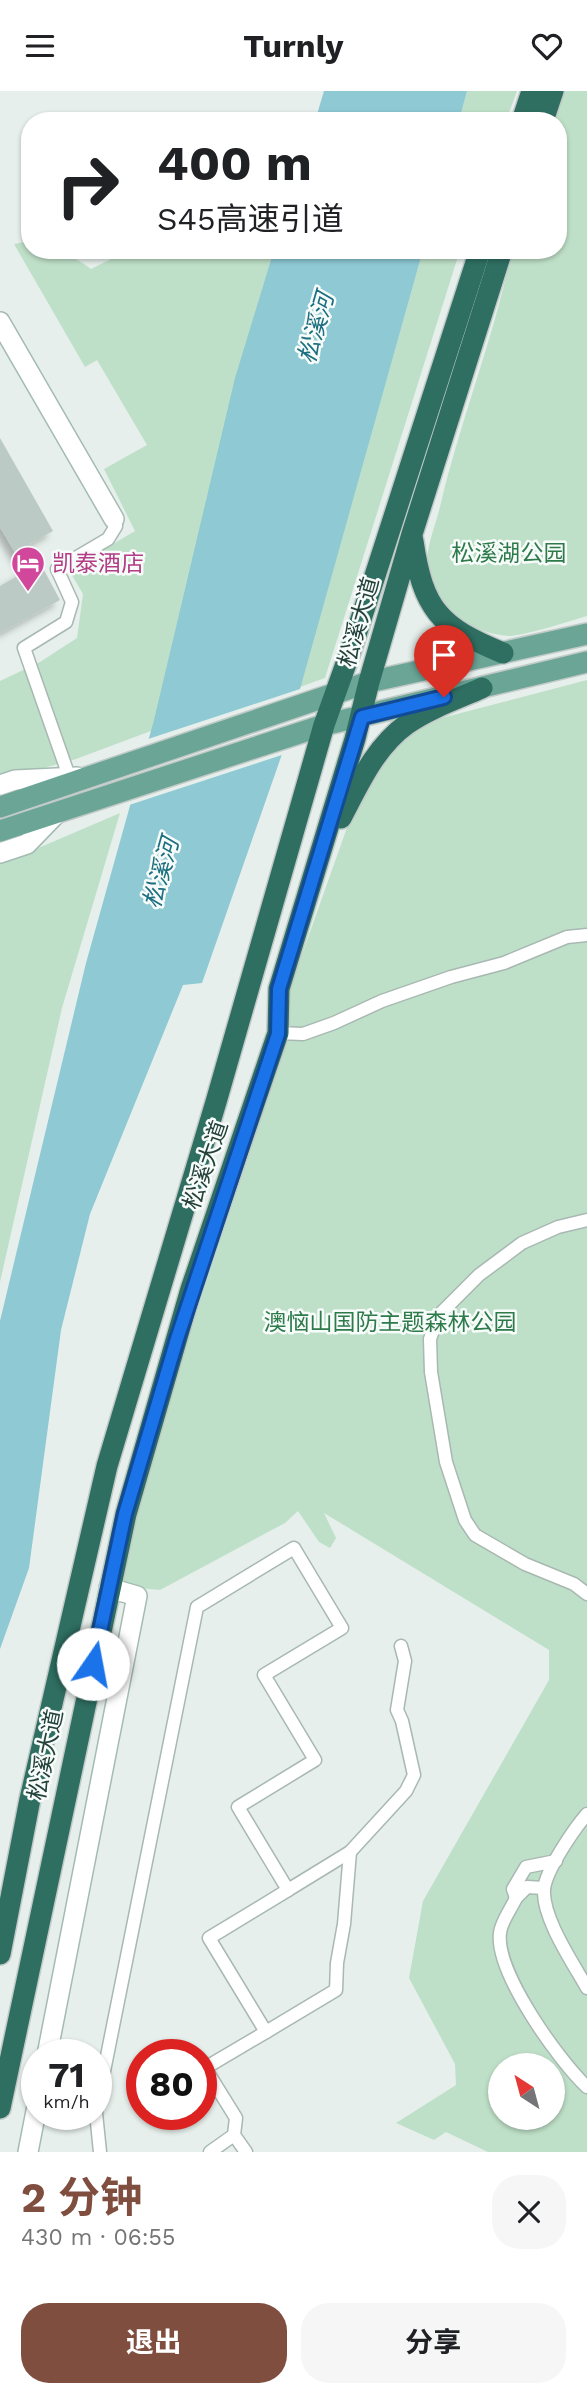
<!DOCTYPE html>
<html lang="zh">
<meta charset="utf-8">
<style>
:root{--surface:#fff;--page:#f6f6f6;--text:#202124;--muted:#757577;--accent:#7f4e3f}
body{margin:0;font-family:"Work Sans","Noto Sans SC",sans-serif;background:var(--page);color:var(--text);height:100vh;display:flex;flex-direction:column;font-size:26px;white-space:nowrap}
*{box-sizing:border-box;margin:0}
p{font-size:23px;color:var(--muted)}
.icon{flex:none;width:38px;height:38px;fill:none;stroke:currentColor;stroke-width:2;stroke-linecap:round;stroke-linejoin:round}
.map{position:relative;height:2061px;overflow:hidden}
.details{display:flex;flex-direction:column;background:var(--surface);flex:1}
.details>*{flex:none}
.guide{position:absolute;left:21px;top:21px;width:546px;height:147px;border-radius:28px;box-shadow:0 2px 5px #0004;background:#fff;color:var(--text);overflow:hidden}
.needle{width:46px;rotate:324deg}
.fabs{position:absolute;left:488px;top:1962px;display:grid;gap:14px}
.fabs a{display:grid;place-items:center;width:77px;height:77px;border-radius:50%;background:var(--surface);box-shadow:0 2px 5px #0004;font-size:35px}
.speed{position:absolute;left:21px;top:1948px;display:flex;gap:14px;font-size:35px;font-weight:700;text-align:center}
.speed>*{display:grid;place-content:center;width:91px;height:91px;border-radius:50%;background:var(--surface);box-shadow:0 2px 5px #0004;line-height:1}
.speed small{font-size:18px;font-weight:400}
.speed .limit{border:10px solid #d22;background:#fff;color:#111}
.pin{position:absolute;display:grid;place-items:center;width:60px;height:60px;color:#fff;margin:-72px -30px;border-radius:50% 50% 50% 0;rotate:-45deg;box-shadow:0 0 7px #0007}
.pin .icon{rotate:45deg}
.me{position:absolute;width:77px;margin:-38px;rotate:12deg;stroke-linejoin:round;filter:drop-shadow(0 0 5px #0008)}
.turn{display:flex;align-items:center;gap:24px;height:147px;padding:0 21px;font-size:32px}
.turn .icon{width:91px;height:91px;stroke-width:2.5}
.turn b{display:block;font-size:49px;line-height:60px}
.round{display:grid;place-items:center;flex:none;width:74px;height:74px;border-radius:28px;background:var(--page)}
.headline{display:flex;align-items:center;justify-content:space-between;height:119px;padding:0 21px}
h1{font-size:42px;font-weight:700;line-height:52px;color:var(--accent)}
.action{display:flex;gap:14px;margin-top:auto;padding:14px 21px}
.action a{flex:1;height:80px;border-radius:28px;background:var(--accent);color:#fff;font-size:28px;font-weight:700;line-height:80px;text-align:center}
.action a+a{background:var(--page);color:var(--text)}
header{display:flex;justify-content:space-between;align-items:center;height:91px;padding:0 21px;background:var(--surface);font-size:32px;font-weight:700}
.map>svg:first-child{display:block}
</style>
<header><svg class="icon" aria-label="menu" viewBox="0 0 24 24"><path d="M4 6h16M4 12h16M4 18h16"/></svg>Turnly<svg class="icon" aria-label="heart" viewBox="0 0 24 24"><path d="M12 20l-8-8c-3-5 5-10 8-4 3-6 11-1 8 4z"/></svg></header>
<div class="map">
<svg width="587" height="2061" viewBox="0 0 587 2061">
<defs>
<filter id="shadow"><feDropShadow dx="-5.5" dy="5.5" stdDeviation="3.5" flood-color="#0004"/></filter>
</defs>
<rect width="100%" height="100%" fill="#e6efeb"/>
<g fill="#bfe0c8" fill-rule="evenodd">
<path d="M467 0H517L506 30H459Z"/>
<path d="M562 0H587V525C570 530 524 545 509 545 470 543 432 514 427 474 426 456 436 433 440 416 460 330 494 247 512 159H558V30H553Z"/>
<path d="M30 150V159C58 159 68 161 91 178L129 159H289L167 634 76 668 0 689V590L40 571 77 547 83 503 69 479 135 440 104 378 147 354 97 269 85 276 14 153Z"/>
<path d="M423 159H460L325 587 300 596Z"/>
<path d="M587 589V2061H488L446 2041 434 2049 396 2032 456 1994 455 1973 409 1887 423 1810 549 1589V1559L324 1422 336 1447 330 1457 319 1451 298 1420 285 1432 160 1499 106 1494 255 996 355 714 386 663 411 639 434 629ZM500 1974H553V2026H500Z"/>
<path d="M120 722 62 917 0 1191V770L36 758Z"/>
</g>
<g fill="#8ec9d4">
<path d="M324 0H467L459 30H315Z"/>
<path d="M274 159H423L281 666 202 892 183 894 90 1123 61 1239 29 1477 0 1558V1230L86 872 154 629 235 287Z"/>
</g>
<path fill="#e6efeb" d="M303 597 285 663 126 715 145 649Z"/>
<path fill="#bbcac4" filter="url(#shadow)" d="M0 347 53 440 30 453 60 509 0 542V495L26 480 0 436Z"/>
<g fill="none" stroke-linecap="round" stroke-linejoin="round">
<g stroke="#a8b8b2" stroke-width="15">
<g id="street">
<path d="M71 691 24 557 66 531 72 511 57 478 108 448 116 435 114 428"/>
<path d="M278 942 303 943 334 932 382 910 451 886 504 872 567 846 587 844"/>
<path d="M587 1129 558 1136 522 1152 479 1184 438 1225 430 1248 431 1281 446 1371 465 1429 475 1444 525 1473 574 1493 587 1503"/>
<path d="M587 1723C574 1738 546 1779 544 1798 542 1827 573 1872 587 1897"/>
<path d="M544 1797 527 1796 516 1807 513 1798 526 1776 556 1770"/>
<path d="M288 1799 350 1761 406 1700 414 1684 402 1630 397 1619 405 1570 401 1555"/>
<path d="M516 1807C511 1818 501 1831 500 1842 495 1881 559 1970 587 1996"/>
<path d="M266 1941 336 1899 337 1872 344 1833 350 1761"/>
<path d="M96 2020 197 1516 294 1457 342 1537 264 1584 315 1669 238 1716 288 1799 209 1847 266 1941 205 1977 236 2027 234 2044 246 2061"/>
<path d="M96 2022 100 2061"/>
<path d="M210 2061 234 2044"/>
</g>
</g>
<g stroke="#a4bbb3" stroke-width="22">
<g id="secondary">
<path d="M0 231 114 428"/>
<path d="M0 694 15 689 77 686"/>
<path d="M0 762 27 753 58 721"/>
<path d="M47 1964 137 1505 109 1497"/>
<path d="M28 2061 37 2015"/>
</g>
</g>
<g stroke="#c2cac8" stroke-width="24">
<g id="primary">
<path d="M0 716 369 591 587 543"/>
<path d="M0 740 324 634 587 571"/>
</g>
</g>
<g stroke="#c2cac8" stroke-width="24">
<g id="highway">
<path d="M522 30 532 0"/>
<path d="M543 30 553 0"/>
<path d="M413 450C423 518 439 536 503 562"/>
<path d="M341 727C359 693 375 656 407 633 430 617 457 608 482 597"/>
<path d="M0 1863 30 1708 107 1375 216 1011 324 634 352 556 480 159"/>
<path d="M0 2017 126 1423 191 1198 278 942 279 898 355 648 369 591 412 443 502 159"/>
</g>
</g>
<use href="#street" stroke="#fff" stroke-width="12"/>
<use href="#secondary" stroke="#fff" stroke-width="19"/>
<use href="#primary" stroke="#6aa596" stroke-width="21"/>
<use href="#highway" stroke="#2f6f62" stroke-width="21"/>
</g>
<g fill="none" stroke-linecap="round" stroke-linejoin="round">
<g stroke="#114b97" stroke-width="18">
<path id="route" d="M93 1573 125 1423 177 1248 278 943 279 898 362 626 444 606"/>
</g>
<use href="#route" stroke="#1a73e8" stroke-width="12"/>
</g>
<defs>
<g id="hotel-pin" transform="scale(1.75)"><path d="M0 17L-7.5 6A9.5 9.5 0 1 1 7.5 6Z" fill="#d1479c" stroke="#f7fbf9"/><path d="M-6-4.5h1.5V1H6V5H4.5V3h-9V5H-6ZM-4 0a1.8 1.8 0 1 1 3.6 0ZM.5 0V-2.5h3Q6-2.5 6 0Z" fill="#fff"/></g>
</defs>
<g fill-rule="evenodd">
<use href="#hotel-pin" x="28" y="472"/>
</g>
<g text-anchor="middle" dominant-baseline="central" stroke-width="5" stroke-linejoin="round" paint-order="stroke">
<g font-size="23" fill="#2d7a4b" stroke="#f7fbf9">
<text x="509" y="462">松溪湖公园</text>
<text x="390" y="1231">澳恼山国防主题森林公园</text>
</g>
<g font-size="23" fill="#b23c85" stroke="#f7fbf9" text-anchor="start">
<text x="52" y="472">凯泰酒店</text>
</g>
<g font-size="23" fill="#24423a" stroke="#f7fbf9">
<text transform="translate(359 531) rotate(-74)">松溪大道</text>
<text transform="translate(206 1074) rotate(-71)">松溪大道</text>
<text transform="translate(46 1664) rotate(-78)">松溪大道</text>
</g>
<g font-size="24" font-style="italic" fill="#1c6f80" stroke="#f7fbf9">
<text transform="translate(316 237) rotate(-74)">松溪河</text>
<text transform="translate(161 782) rotate(-74)">松溪河</text>
</g>
</g>
</svg>
<div class="fabs">
<a><svg class="needle" viewBox="-14 -14 28 28"><path d="M0-13l5 13h-10z" fill="#e53935"/><path d="M0 13l5-13h-10z" fill="#757577"/></svg></a>
</div>
<div class="speed"><div>71<small>km/h</small></div><div class="limit">80</div></div>
<div class="pin" style="left:444px;top:606px;background:#d93025"><svg class="icon" aria-label="arrive" viewBox="0 0 24 24"><path d="M6 21V4h12l-3 4 3 4H6"/></svg></div>
<svg class="me" style="left:93px;top:1573px" viewBox="-20 -20 40 40"><circle r="19" fill="#fff"/><path d="M0-13L10 11 0 6-10 11z" fill="#1a73e8"/></svg>
<div class="guide">
<div class="turn"><svg class="icon" aria-label="right" viewBox="0 0 24 24"><path d="M7 20v-9h11M14 6l5 5-5 5"/></svg><div><b>400 m</b>S45高速引道</div></div>
</div>
</div>
<section class="details">
<div class="headline"><div><h1>2 分钟</h1><p>430 m · 06:55</p></div><a class="round"><svg class="icon" aria-label="close" viewBox="0 0 24 24"><path d="M6 6l12 12M18 6L6 18"/></svg></a></div>
<div class="action"><a>退出</a><a>分享</a></div>
</section>
